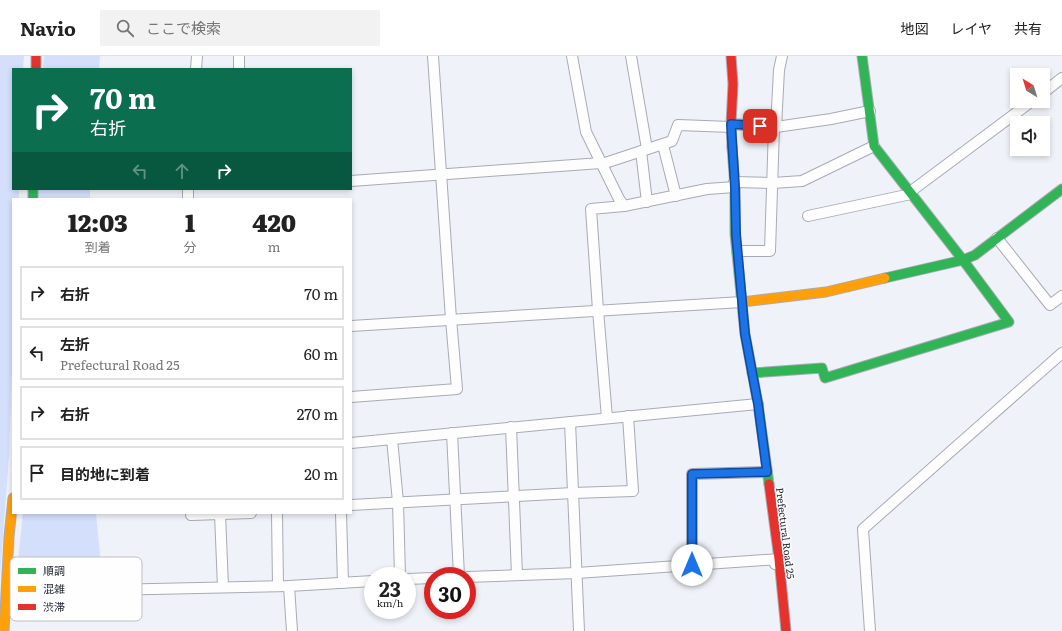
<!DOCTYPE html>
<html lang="ja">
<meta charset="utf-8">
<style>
:root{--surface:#fff;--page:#f2f2f2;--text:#222;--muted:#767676;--line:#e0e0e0}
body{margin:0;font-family:Literata,"Noto Sans JP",serif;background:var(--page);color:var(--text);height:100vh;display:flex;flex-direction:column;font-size:15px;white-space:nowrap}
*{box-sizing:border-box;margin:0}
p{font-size:13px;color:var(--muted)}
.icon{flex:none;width:22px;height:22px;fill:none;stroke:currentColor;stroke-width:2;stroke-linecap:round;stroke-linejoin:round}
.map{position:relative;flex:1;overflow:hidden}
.details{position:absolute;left:12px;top:142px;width:340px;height:316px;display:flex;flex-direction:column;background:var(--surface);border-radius:0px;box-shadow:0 2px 6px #0003}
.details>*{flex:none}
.guide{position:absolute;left:12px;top:12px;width:340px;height:122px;border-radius:0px;box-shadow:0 2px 6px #0003;background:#0b6e4f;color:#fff;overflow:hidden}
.needle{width:26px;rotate:322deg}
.fabs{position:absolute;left:1010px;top:12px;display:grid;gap:8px}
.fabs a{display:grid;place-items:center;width:40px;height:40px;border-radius:0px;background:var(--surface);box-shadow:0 2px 6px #0003;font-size:20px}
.speed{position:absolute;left:364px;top:511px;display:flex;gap:8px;font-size:20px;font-weight:700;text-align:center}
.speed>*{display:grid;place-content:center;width:52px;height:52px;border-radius:50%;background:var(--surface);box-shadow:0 2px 6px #0003;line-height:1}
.speed small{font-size:10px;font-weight:400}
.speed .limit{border:6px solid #d22;background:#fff;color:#111}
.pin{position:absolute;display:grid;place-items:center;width:34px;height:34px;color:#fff;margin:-17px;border-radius:8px;box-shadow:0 2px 6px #0006}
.me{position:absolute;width:44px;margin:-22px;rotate:0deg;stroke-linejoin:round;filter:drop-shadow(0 0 3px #0008)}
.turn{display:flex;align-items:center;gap:14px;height:84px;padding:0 12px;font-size:18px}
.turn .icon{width:52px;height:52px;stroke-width:2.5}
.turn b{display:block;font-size:28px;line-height:34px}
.lanes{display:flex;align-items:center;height:38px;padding:0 12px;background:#0003;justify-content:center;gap:20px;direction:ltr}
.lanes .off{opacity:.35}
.eta{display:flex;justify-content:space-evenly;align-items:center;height:68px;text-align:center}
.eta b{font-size:24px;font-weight:800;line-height:28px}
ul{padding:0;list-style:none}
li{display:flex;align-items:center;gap:12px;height:54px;margin:0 8px 6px;padding:0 4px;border:2px solid var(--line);border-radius:0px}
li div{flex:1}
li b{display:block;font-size:15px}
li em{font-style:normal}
header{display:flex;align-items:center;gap:24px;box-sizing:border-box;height:56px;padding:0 20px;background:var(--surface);border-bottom:1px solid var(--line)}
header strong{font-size:19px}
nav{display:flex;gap:22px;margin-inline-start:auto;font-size:14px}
.search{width:280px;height:36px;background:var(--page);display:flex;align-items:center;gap:10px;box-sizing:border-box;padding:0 14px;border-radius:0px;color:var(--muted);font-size:15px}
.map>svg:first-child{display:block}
</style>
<header>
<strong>Navio</strong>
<div class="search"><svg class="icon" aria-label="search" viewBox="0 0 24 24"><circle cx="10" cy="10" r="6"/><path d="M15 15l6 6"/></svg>ここで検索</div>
<nav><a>地図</a><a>レイヤ</a><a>共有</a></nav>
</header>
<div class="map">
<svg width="1062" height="575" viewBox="0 0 1062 575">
<rect width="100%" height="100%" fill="#eff2f9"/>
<g fill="#d4dffb">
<path d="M0 0H24L23 13H13V133H19V143H13V287L9 399 0 521Z"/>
<path d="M44 0H100L99 13H43Z"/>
<path d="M37 133H90V143H36Z"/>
<path d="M23 457H96L101 510 17 515Z"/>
</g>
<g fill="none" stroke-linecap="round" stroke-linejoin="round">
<g stroke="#a8abb4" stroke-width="12">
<g id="street">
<path d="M239 0V13"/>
<path d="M572 0 586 76 619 143 624 150 707 133 735 131"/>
<path d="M631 0 647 93"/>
<path d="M196 13 197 0"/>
<path d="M1043 37 1062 22"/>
<path d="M731 68 776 71 831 63 870 55"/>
<path d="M776 71 779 14 782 0"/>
<path d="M663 89 676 140"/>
<path d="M641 95 647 146"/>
<path d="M602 108 672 85 678 69 731 71"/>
<path d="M351 125 601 107"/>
<path d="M734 126 773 127 802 125 874 90"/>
<path d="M910 136 1032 45"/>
<path d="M188 143V133"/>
<path d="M808 160 911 138"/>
<path d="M997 182 1050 249 1062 240"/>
<path d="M737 195H770L774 71"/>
<path d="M351 270 742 246"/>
<path d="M351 341 457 333 451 263 433 0"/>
<path d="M607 362 598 254 591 153 624 150"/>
<path d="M570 366 579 575"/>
<path d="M511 371 517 519"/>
<path d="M452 377 459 520"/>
<path d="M392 383 398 446 400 520"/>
<path d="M351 387 758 348"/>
<path d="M351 449 573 437 633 435 628 360"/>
<path d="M277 457 278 530"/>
<path d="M341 457 343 527"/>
<path d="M220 458 223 531"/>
<path d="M191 459 251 457"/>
<path d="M692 509V418L767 416"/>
<path d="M467 521 577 517 779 503 775 508"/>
<path d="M407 523 433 522"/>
<path d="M289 530 292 575"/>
<path d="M22 540 107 534 289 530 373 525"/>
<path d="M870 575 863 473 1062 297"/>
</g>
</g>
<g stroke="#a8abb4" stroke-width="11">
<g id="fast">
<path d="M732 91 735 131V178L745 278 758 348 769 428"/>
<path d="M33 133V143"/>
<path d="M885 222 963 204 975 199 1062 133"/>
<path d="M752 317 822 312 825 322 1009 266 963 204 874 90 862 0"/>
</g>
</g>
<g stroke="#a8abb4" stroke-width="11">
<g id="slow">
<path d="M742 246 826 236 885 222"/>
<path d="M4 575 9 481 13 442"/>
</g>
</g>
<g stroke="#a8abb4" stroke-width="11">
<g id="jam">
<path d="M36 0V13"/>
<path d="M731 0 733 28 731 68 732 91"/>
<path d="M769 428 779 503 786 575"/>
</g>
</g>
<use href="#street" stroke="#fdfdfe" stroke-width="10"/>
<use href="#fast" stroke="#30b455" stroke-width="9"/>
<use href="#slow" stroke="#ff9f0a" stroke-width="9"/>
<use href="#jam" stroke="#e5322d" stroke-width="9"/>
</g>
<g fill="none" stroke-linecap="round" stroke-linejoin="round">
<g stroke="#114b97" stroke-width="10">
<path id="route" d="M692 509V418L767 416 758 348 745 278 736 178 735 131 731 68 760 70"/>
</g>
<use href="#route" stroke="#1a73e8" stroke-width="7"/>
</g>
<g text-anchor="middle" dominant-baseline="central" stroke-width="3" stroke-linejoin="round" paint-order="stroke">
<g font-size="10" fill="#262b37" stroke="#fefefe">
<text transform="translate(786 477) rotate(83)">Prefectural Road 25</text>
</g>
</g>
<rect x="10" y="501" width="132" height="64" rx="6" fill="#fefefe" stroke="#bdbfc2" stroke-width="1"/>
<rect x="18" y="512" width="18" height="6" fill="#30b455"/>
<rect x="18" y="530" width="18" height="6" fill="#ff9f0a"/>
<rect x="18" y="548" width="18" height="6" fill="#e5322d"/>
<g font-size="11" fill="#262b37">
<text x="43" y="519">順調</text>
<text x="43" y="537">混雑</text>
<text x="43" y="555">渋滞</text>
</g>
</svg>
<div class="fabs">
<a><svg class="needle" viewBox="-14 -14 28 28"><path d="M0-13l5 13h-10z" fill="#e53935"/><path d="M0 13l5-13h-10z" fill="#767676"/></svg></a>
<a><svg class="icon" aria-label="sound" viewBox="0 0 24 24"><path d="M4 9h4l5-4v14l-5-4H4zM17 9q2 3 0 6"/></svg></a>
</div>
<div class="speed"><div>23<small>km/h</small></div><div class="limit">30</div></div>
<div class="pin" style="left:760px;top:70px;background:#d93025"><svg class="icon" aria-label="arrive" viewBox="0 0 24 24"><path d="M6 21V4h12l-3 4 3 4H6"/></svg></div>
<svg class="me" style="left:692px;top:509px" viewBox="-20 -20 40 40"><circle r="19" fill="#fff"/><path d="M0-13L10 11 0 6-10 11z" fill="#1a73e8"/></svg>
<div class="guide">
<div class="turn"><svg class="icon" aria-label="right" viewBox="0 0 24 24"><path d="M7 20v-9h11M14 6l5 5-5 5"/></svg><div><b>70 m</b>右折</div></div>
<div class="lanes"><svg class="icon off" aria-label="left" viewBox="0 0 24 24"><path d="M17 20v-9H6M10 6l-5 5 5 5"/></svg><svg class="icon off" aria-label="ahead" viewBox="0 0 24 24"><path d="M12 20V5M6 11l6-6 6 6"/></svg><svg class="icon" aria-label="right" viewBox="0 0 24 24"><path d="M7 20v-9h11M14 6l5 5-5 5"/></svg></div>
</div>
<section class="details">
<div class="eta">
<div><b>12:03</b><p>到着</p></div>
<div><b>1</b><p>分</p></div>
<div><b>420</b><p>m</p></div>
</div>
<ul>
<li><svg class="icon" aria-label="right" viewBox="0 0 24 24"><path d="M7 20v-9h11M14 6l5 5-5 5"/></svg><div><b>右折</b></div><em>70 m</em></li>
<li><svg class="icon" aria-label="left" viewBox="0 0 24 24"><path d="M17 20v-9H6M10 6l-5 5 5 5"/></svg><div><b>左折</b><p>Prefectural Road 25</p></div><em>60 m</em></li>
<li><svg class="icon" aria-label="right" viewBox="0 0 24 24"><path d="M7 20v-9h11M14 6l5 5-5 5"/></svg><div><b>右折</b></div><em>270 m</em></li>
<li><svg class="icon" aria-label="arrive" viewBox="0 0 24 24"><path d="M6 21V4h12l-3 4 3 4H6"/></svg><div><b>目的地に到着</b></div><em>20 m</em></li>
</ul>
</section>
</div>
